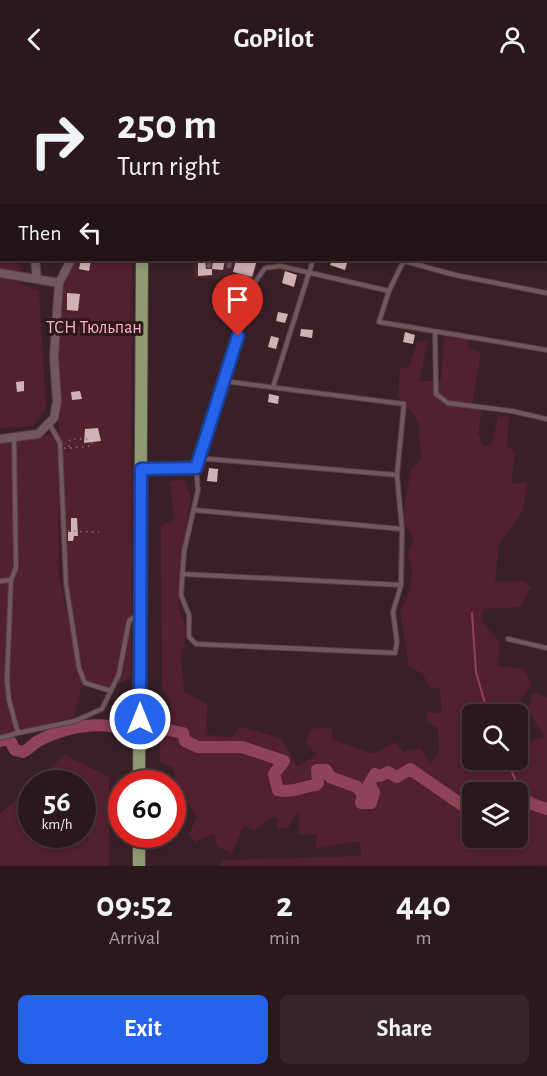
<!DOCTYPE html>
<meta charset="utf-8">
<style>
:root{--surface:#2b181d;--page:#37252a;--text:#f1f3f6;--muted:#a6a0a4;--line:#47373b;--accent:#2563eb}
body{margin:0;font-family:"Alegreya Sans",sans-serif;background:var(--page);color:var(--text);height:100vh;display:flex;flex-direction:column;font-size:22px;white-space:nowrap}
*{box-sizing:border-box;margin:0}
p{font-size:20px;color:var(--muted)}
.icon{flex:none;width:33px;height:33px;fill:none;stroke:currentColor;stroke-width:2;stroke-linecap:round;stroke-linejoin:round}
.map{position:relative;height:788px;overflow:hidden}
.panel{display:flex;flex-direction:column;background:var(--surface);flex:1}
.panel>*{flex:none}
.guide{position:absolute;left:0px;top:0px;width:548px;height:183px;box-shadow:0 3px 9px #0003,0 0 0 2px var(--line);background:#2b181d;color:var(--text);overflow:hidden}
.controls{position:absolute;left:462px;top:626px;display:grid;gap:12px}
.controls a{display:grid;place-items:center;width:66px;height:66px;border-radius:9px;background:var(--surface);box-shadow:0 3px 9px #0003,0 0 0 2px var(--line);font-size:30px}
.speed{position:absolute;left:18px;top:692px;display:flex;gap:12px;font-size:30px;font-weight:700;text-align:center}
.speed>*{display:grid;place-content:center;width:78px;height:78px;border-radius:50%;background:var(--surface);box-shadow:0 3px 9px #0003,0 0 0 2px var(--line);line-height:1}
.speed small{font-size:15px;font-weight:400}
.speed .limit{border:9px solid #d22;background:#fff;color:#111}
.pin{position:absolute;display:grid;place-items:center;width:51px;height:51px;color:#fff;margin:-62px -26px;border-radius:50% 50% 50% 0;rotate:-45deg;box-shadow:0 0 6px #0007}
.pin .icon{rotate:45deg}
.me{position:absolute;width:66px;margin:-33px;rotate:0deg;stroke-linejoin:round;filter:drop-shadow(0 0 4px #0008)}
.turn{display:flex;align-items:center;gap:21px;height:126px;padding:0 18px;font-size:27px}
.turn .icon{width:78px;height:78px;stroke-width:2.5}
.turn b{display:block;font-size:42px;line-height:51px}
.then{display:flex;align-items:center;height:57px;padding:0 18px;background:#0003;gap:12px;font-size:22px}
.eta{display:flex;justify-content:space-evenly;align-items:center;height:102px;text-align:center}
.eta b{font-size:36px;font-weight:700;line-height:42px}
.action{display:flex;gap:12px;margin-top:auto;padding:12px 18px}
.action a{flex:1;height:69px;border-radius:9px;background:var(--accent);color:#fff;font-size:24px;font-weight:700;line-height:69px;text-align:center}
.action a+a{background:var(--page);color:var(--text)}
header{display:flex;justify-content:space-between;align-items:center;height:78px;padding:0 18px;background:var(--surface);font-size:27px;font-weight:700}
.map>svg:first-child{display:block}
</style>
<header><svg class="icon" aria-label="back" viewBox="0 0 24 24"><path d="M15 5l-7 7 7 7"/></svg>GoPilot<svg class="icon" aria-label="person" viewBox="0 0 24 24"><circle cx="12" cy="8" r="4"/><path d="M4 21q1-7 8-7t8 7"/></svg></header>
<div class="map">
<svg width="547" height="788" viewBox="0 0 547 788">
<rect width="100%" height="100%" fill="#392027"/>
<path fill="#46262f" d="M195 182H258L253 203 193 200Z"/>
<g fill="#532030" fill-rule="evenodd">
<path d="M0 0H22L2 2V182H20V206L39 212 46 330 33 348 0 350Z"/>
<path d="M76 182H132L131 600 106 612 88 605 84 596 64 498 62 377 59 351 57 245 67 194Z"/>
<path d="M467 256 468 270 481 275 472 328 482 332 478 356 483 368 491 369 498 338 509 339 507 367 515 375 511 406 527 404 523 433 499 466 495 504 524 503 531 509 520 529 484 531 481 543 500 564 498 588 524 591 531 607 512 633V636H472V681H518V667L545 659 528 632 533 615 547 619V788L522 786 521 788H218L224 782 362 778 359 763 315 771 317 756 299 757V737L296 736 288 750 277 751 278 740 274 738 254 753 244 747 232 775 218 769 214 755 195 764 189 757 197 738 177 710 173 689 160 684V655L168 651 171 626 162 609 161 448 174 441 170 403 185 402 191 422 178 496 179 531 187 553 181 579 184 613 207 627 206 657 232 659 240 649 281 660 297 689 317 677 306 665 311 651 331 649 333 662 373 676 396 664 403 674 421 670 430 686 439 675 438 649 427 645V634L442 635 440 611 429 609 423 596 409 588 400 534 410 511 412 490 408 476 414 460 402 443 411 391 421 381 418 342 398 318 400 290 409 289 417 264 428 263 419 303H441L444 259ZM472 714H518V759H472Z"/>
<path d="M54 355 58 379 59 499 82 607 74 639 0 658V366L19 364Z"/>
<path d="M65 677 109 699V788H0V736L31 708 32 756H82V705H34Z"/>
</g>
<g fill="none" stroke-linecap="round" stroke-linejoin="round">
<g stroke="#8f4259" stroke-width="2">
<path d="M472 535 476 594 488 636"/>
<path d="M506 681 524 721"/>
</g>
<g stroke="#8f4259" stroke-width="12">
<path d="M159 650 183 655 185 663 198 669H242L284 683 274 696 278 712C293 715 300 709 316 707L318 705 317 692H326L330 699 357 709 363 717 361 725H371L374 714 369 706 375 696 380 698 388 694 397 699 410 691 468 731 472 732"/>
<path d="M0 663 7 661 11 664 15 672 23 674C29 671 33 666 38 663 64 650 89 644 117 649"/>
<path d="M487 714H488"/>
<path d="M518 724 524 721 532 726 547 731"/>
</g>
</g>
<g fill="#d1b1b8">
<path d="M81 182H91L89 193 79 191Z"/>
<path d="M198 182H205L206 191H212V197L198 198Z"/>
<path d="M213 182H225L223 192 212 191Z"/>
<path d="M236 182H257L252 199 233 194Z"/>
<path d="M332 182H348L345 192 330 187Z"/>
<path d="M285 193 297 197 294 209 282 205Z"/>
<path d="M67 215 80 216 78 233 67 232Z"/>
<path d="M278 234 288 236 285 245 276 243Z"/>
<path d="M301 251 313 252 312 260 300 258Z"/>
<path d="M405 254 415 257 413 266 403 264Z"/>
<path d="M271 258 279 260 276 271 268 269Z"/>
<path d="M24 303V313L17 314 16 304Z"/>
<path d="M80 313 82 321 72 322 71 314Z"/>
<path d="M269 316 279 318 278 326 268 324Z"/>
<path d="M98 350 101 363 84 365 85 351Z"/>
<path d="M209 390 218 391 217 404 207 403Z"/>
<path d="M71 440H77L78 458H74L73 463H68V454H71Z"/>
</g>
<g fill="none" stroke-linecap="round" stroke-linejoin="round">
<g stroke="#533e44" stroke-width="6">
<g id="service">
<path d="M185 0 198 1"/>
<path d="M273 0H274"/>
<path d="M371 2 373 0"/>
<path d="M409 2 411 0"/>
<path d="M469 2 470 0"/>
<path d="M536 2 537 0"/>
<path d="M546 101H547"/>
<path d="M404 182 389 213 379 244 547 272"/>
<path d="M404 183 455 197 547 215"/>
<path d="M209 188V182"/>
<path d="M229 188 230 182"/>
<path d="M435 254 436 316 448 325 512 333 547 341"/>
<path d="M273 309 313 182"/>
<path d="M49 345 60 365 66 506 79 590 85 605 111 613"/>
<path d="M198 380 397 397"/>
<path d="M196 390 198 412 184 474 181 517 189 537V559L196 566 395 575 397 564 393 534 401 507 402 451 397 397 404 326 223 303"/>
<path d="M142 391 196 390 245 232 255 204 265 190 280 188 389 213"/>
<path d="M194 432 402 451"/>
<path d="M182 496 401 507"/>
<path d="M11 502 7 602 9 622 18 655 75 643 102 631 119 596 129 543 136 538"/>
<path d="M0 503 11 502 16 490 14 360"/>
<path d="M508 561 547 570"/>
<path d="M0 660 18 655"/>
</g>
</g>
<g stroke="#533e44" stroke-width="10">
<g id="minor">
<path d="M31 2V0"/>
<path d="M35 182 37 201"/>
<path d="M0 195 59 205"/>
<path d="M0 361 38 356 54 340 57 323 54 279 59 205 71 182"/>
</g>
</g>
<g stroke="#533e44" stroke-width="14">
<g id="primary">
<path d="M142 0V2"/>
<path d="M139 705 142 182"/>
<path d="M139 788V756"/>
</g>
</g>
<g stroke="#856f75" stroke-width="1.5" stroke-dasharray="1.5 4.5" stroke-linecap="butt">
<path d="M64 370H69L70 361H92"/>
<path d="M70 370 92 368V364"/>
<path d="M68 453 99 454"/>
</g>
<use href="#service" stroke="#74575e" stroke-width="4"/>
<use href="#minor" stroke="#74575e" stroke-width="8"/>
<use href="#primary" stroke="#909a71" stroke-width="12"/>
</g>
<g fill="none" stroke-linecap="round" stroke-linejoin="round">
<g stroke="#184099" stroke-width="15">
<path id="route" d="M140 641 141 391 196 390 238 258"/>
</g>
<use href="#route" stroke="#2563eb" stroke-width="10"/>
</g>
<g text-anchor="middle" dominant-baseline="central" stroke-width="6" stroke-linejoin="round" paint-order="stroke">
<g font-size="18" fill="#f9b4c5" stroke="#2e171d">
<text x="94" y="250">ТСН Тюльпан</text>
</g>
</g>
</svg>
<div class="controls">
<a><svg class="icon" aria-label="search" viewBox="0 0 24 24"><circle cx="10" cy="10" r="6"/><path d="M15 15l6 6"/></svg></a>
<a><svg class="icon" aria-label="layers" viewBox="0 0 24 24"><path d="M12 4l9 5-9 5-9-5zM3 14l9 5 9-5"/></svg></a>
</div>
<div class="speed"><div>56<small>km/h</small></div><div class="limit">60</div></div>
<div class="pin" style="left:238px;top:258px;background:#d93025"><svg class="icon" aria-label="arrive" viewBox="0 0 24 24"><path d="M6 21V4h12l-3 4 3 4H6"/></svg></div>
<svg class="me" style="left:140px;top:641px" viewBox="-20 -20 40 40"><circle r="17" fill="#2563eb" stroke="#fff" stroke-width="3"/><path d="M0-11L8 9 0 5-8 9z" fill="#fff"/></svg>
<div class="guide">
<div class="turn"><svg class="icon" aria-label="right" viewBox="0 0 24 24"><path d="M7 20v-9h11M14 6l5 5-5 5"/></svg><div><b>250 m</b>Turn right</div></div>
<div class="then">Then<svg class="icon" aria-label="left" viewBox="0 0 24 24"><path d="M17 20v-9H6M10 6l-5 5 5 5"/></svg></div>
</div>
</div>
<section class="panel">
<div class="eta">
<div><b>09:52</b><p>Arrival</p></div>
<div><b>2</b><p>min</p></div>
<div><b>440</b><p>m</p></div>
</div>
<div class="action"><a>Exit</a><a>Share</a></div>
</section>
